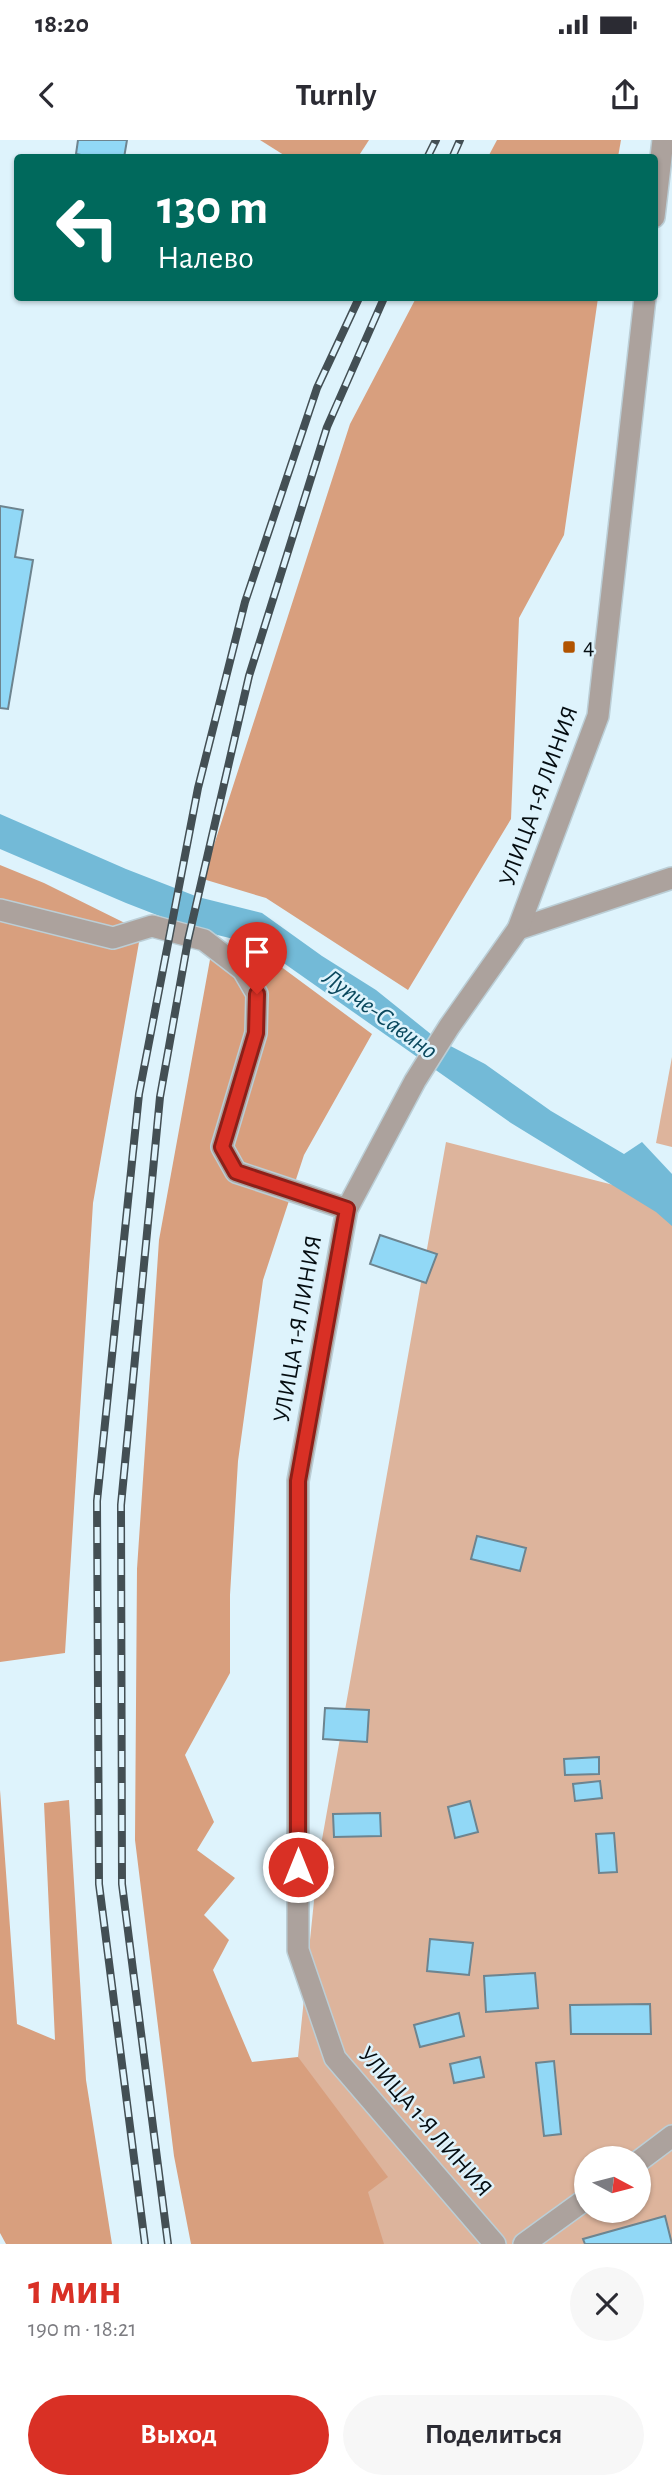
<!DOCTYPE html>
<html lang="ru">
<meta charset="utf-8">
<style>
:root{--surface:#fff;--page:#f7f7f7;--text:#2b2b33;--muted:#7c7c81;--accent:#d93025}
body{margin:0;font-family:"Alegreya Sans",sans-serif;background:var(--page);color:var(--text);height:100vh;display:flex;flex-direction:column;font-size:26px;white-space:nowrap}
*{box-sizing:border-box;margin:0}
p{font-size:23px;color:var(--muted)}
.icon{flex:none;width:38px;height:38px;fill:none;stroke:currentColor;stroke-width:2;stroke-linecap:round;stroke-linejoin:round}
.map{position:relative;height:2104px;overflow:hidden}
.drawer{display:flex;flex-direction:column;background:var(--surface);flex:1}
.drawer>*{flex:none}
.top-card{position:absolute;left:14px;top:14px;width:644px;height:147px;border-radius:7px;box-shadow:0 2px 5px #0004;background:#00695c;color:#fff;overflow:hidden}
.needle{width:46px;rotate:97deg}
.tools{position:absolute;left:574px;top:2006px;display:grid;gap:14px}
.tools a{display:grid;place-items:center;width:77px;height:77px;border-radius:50%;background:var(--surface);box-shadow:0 2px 5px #0004;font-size:35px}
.pin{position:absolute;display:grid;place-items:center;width:60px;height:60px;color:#fff;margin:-72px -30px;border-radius:50% 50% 50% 0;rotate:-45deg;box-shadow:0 0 7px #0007}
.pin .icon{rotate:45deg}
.me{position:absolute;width:77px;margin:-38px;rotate:0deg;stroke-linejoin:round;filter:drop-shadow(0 0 5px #0008)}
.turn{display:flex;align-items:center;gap:24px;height:147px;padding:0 28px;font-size:32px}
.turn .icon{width:91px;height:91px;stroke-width:2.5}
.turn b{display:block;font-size:49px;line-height:60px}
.round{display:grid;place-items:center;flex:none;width:74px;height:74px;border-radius:37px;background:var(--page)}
.headline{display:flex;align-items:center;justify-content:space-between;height:119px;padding:0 28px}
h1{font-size:42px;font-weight:600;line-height:52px;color:var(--accent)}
.cta{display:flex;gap:14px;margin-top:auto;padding:14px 28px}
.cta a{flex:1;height:80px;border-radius:42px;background:var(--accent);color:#fff;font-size:28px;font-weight:600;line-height:80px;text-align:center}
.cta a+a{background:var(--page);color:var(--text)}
.status{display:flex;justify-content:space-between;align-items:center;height:49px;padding:0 35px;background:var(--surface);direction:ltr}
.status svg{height:19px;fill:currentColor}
header{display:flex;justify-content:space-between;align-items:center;height:91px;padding:0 28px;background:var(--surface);font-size:32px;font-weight:600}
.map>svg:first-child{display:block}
</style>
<div class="status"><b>18:20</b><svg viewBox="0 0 49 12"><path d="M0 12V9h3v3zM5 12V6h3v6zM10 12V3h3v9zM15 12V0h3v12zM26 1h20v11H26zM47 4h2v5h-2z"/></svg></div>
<header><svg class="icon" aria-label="back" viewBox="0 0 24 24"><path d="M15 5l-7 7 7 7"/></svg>Turnly<svg class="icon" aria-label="share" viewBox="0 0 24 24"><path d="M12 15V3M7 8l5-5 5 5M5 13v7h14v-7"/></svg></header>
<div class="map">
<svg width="672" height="2104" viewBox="0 0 672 2104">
<rect width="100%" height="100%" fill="#def3fc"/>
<g fill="#ddb49c" fill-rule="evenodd">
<path d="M672 917V1007L656 1003Z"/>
<path d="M446 1002 672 1060V2104H340L298 1917 318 1722ZM586 2018H639V2070H586Z"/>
</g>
<g fill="#d89f7e">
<path d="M260 0H369L358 17H287Z"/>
<path d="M497 0H621L618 17H488Z"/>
<path d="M416 158H598L564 395 519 478 511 679 408 850 266 758 203 739 350 284Z"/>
<path d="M0 725 44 743 141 791 93 1063 65 1513 0 1522Z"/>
<path d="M257 809 372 894 304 1015 263 1140 238 1321 230 1455V1533L185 1615 214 1682 197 1710 235 1738 204 1775 229 1800 213 1830 252 1922 298 1917 388 2037 368 2052 384 2104H191L174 2016 135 1700 137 1429 159 1100 211 814Z"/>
<path d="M0 1650 17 1884 55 1900 44 1663 69 1660 86 1940 112 2104H6L0 2093Z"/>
</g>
<path fill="#73bad7" d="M0 674 126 729 198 757 262 773 322 816 376 850 437 899 485 924 551 971 624 1014 642 1002 672 1034V1086L656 1072 511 983 258 805 193 789 126 763 0 709Z"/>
<g fill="#91d8f6" stroke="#6d848f" stroke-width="2">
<path d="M78 0H127L124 18H96L76 14Z"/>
<path d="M0 366 23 370 15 417 33 420 8 569 0 568Z"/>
<path d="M380 1095 437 1114 426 1143 370 1124Z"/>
<path d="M477 1396 526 1408 520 1431 471 1419Z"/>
<path d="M325 1568 369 1570 367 1602 323 1599Z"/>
<path d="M599 1617V1634L565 1635 564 1619Z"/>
<path d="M600 1641 602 1658 575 1661 573 1644Z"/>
<path d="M470 1661 478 1692 455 1698 448 1667Z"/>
<path d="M380 1673 381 1696 334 1697 333 1674Z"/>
<path d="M614 1693 617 1732 599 1733 596 1694Z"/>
<path d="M430 1799 473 1803 469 1835 427 1831Z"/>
<path d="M535 1833 538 1868 486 1872 484 1836Z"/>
<path d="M650 1864 651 1894H571L570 1865Z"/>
<path d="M459 1873 464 1896 420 1907 414 1885Z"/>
<path d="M480 1917 484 1937 454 1943 450 1924Z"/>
<path d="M554 1921 561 1994 544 1996 536 1923Z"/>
<path d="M665 2076 672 2104H585L583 2099Z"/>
</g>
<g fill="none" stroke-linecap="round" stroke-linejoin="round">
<g stroke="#bbced6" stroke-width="24">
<g id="minor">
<path d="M654 77 663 0"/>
<path d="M0 770 113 798 152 786 204 800 243 830 257 854 256 893 222 1007 236 1032 347 1069"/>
<path d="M518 789 672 738"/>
<path d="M639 2021 672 1996"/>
<path d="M495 2104 335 1918 298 1810V1341L347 1069 415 941 449 887 518 789 598 576 645 158"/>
<path d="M524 2104 586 2059"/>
</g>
</g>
<use href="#minor" stroke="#aca29d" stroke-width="21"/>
<g stroke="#434f54" stroke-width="8">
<g id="rail">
<path d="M427 18 436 0"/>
<path d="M452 18 460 0"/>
<path d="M145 2104 99 1744 97 1361 139 954 198 648 245 462 317 248 359 158"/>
<path d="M168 2104 122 1744 121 1365 160 957 188 800 249 536 327 287 384 158"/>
</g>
</g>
<use href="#rail" stroke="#def3fc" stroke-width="5" stroke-dasharray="16" stroke-linecap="butt"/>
</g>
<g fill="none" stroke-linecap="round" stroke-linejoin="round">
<g stroke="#8d1f18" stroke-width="18">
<path id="route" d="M257 854 256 893 222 1007 236 1032 347 1069 298 1341V1727"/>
</g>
<use href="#route" stroke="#d93025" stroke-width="12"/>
</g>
<rect fill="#b15300" stroke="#def3fc" stroke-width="2.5" x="562" y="500" width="14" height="14" rx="3.5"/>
<g text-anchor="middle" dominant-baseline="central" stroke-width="5" stroke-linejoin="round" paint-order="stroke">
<g font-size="24" fill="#050d11" stroke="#def3fc" text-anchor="start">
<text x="583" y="507">4</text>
</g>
<g font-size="24" fill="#050d11" stroke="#def3fc">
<text transform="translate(539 656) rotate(-70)">УЛИЦА 1-Я ЛИНИЯ</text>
<text transform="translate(298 1189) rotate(-80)">УЛИЦА 1-Я ЛИНИЯ</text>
<text transform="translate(425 1982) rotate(49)">УЛИЦА 1-Я ЛИНИЯ</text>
</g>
<g font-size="26" font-style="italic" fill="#0a485d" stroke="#def3fc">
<text transform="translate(380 874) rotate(36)">Лупче-Савино</text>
</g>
</g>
</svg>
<div class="tools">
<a><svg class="needle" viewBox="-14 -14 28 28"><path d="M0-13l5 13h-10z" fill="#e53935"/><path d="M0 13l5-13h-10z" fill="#7c7c81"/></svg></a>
</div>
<div class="pin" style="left:257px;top:854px;background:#d93025"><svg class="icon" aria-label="arrive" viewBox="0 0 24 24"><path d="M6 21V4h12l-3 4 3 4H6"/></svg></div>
<svg class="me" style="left:298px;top:1727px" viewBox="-20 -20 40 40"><circle r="17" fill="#d93025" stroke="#fff" stroke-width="3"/><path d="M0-11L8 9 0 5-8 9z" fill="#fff"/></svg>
<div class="top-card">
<div class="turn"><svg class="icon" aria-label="left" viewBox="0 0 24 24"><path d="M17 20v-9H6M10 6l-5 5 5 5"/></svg><div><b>130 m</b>Налево</div></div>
</div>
</div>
<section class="drawer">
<div class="headline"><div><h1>1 мин</h1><p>190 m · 18:21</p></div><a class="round"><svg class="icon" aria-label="close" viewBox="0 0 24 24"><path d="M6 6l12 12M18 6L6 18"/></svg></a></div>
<div class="cta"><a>Выход</a><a>Поделиться</a></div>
</section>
